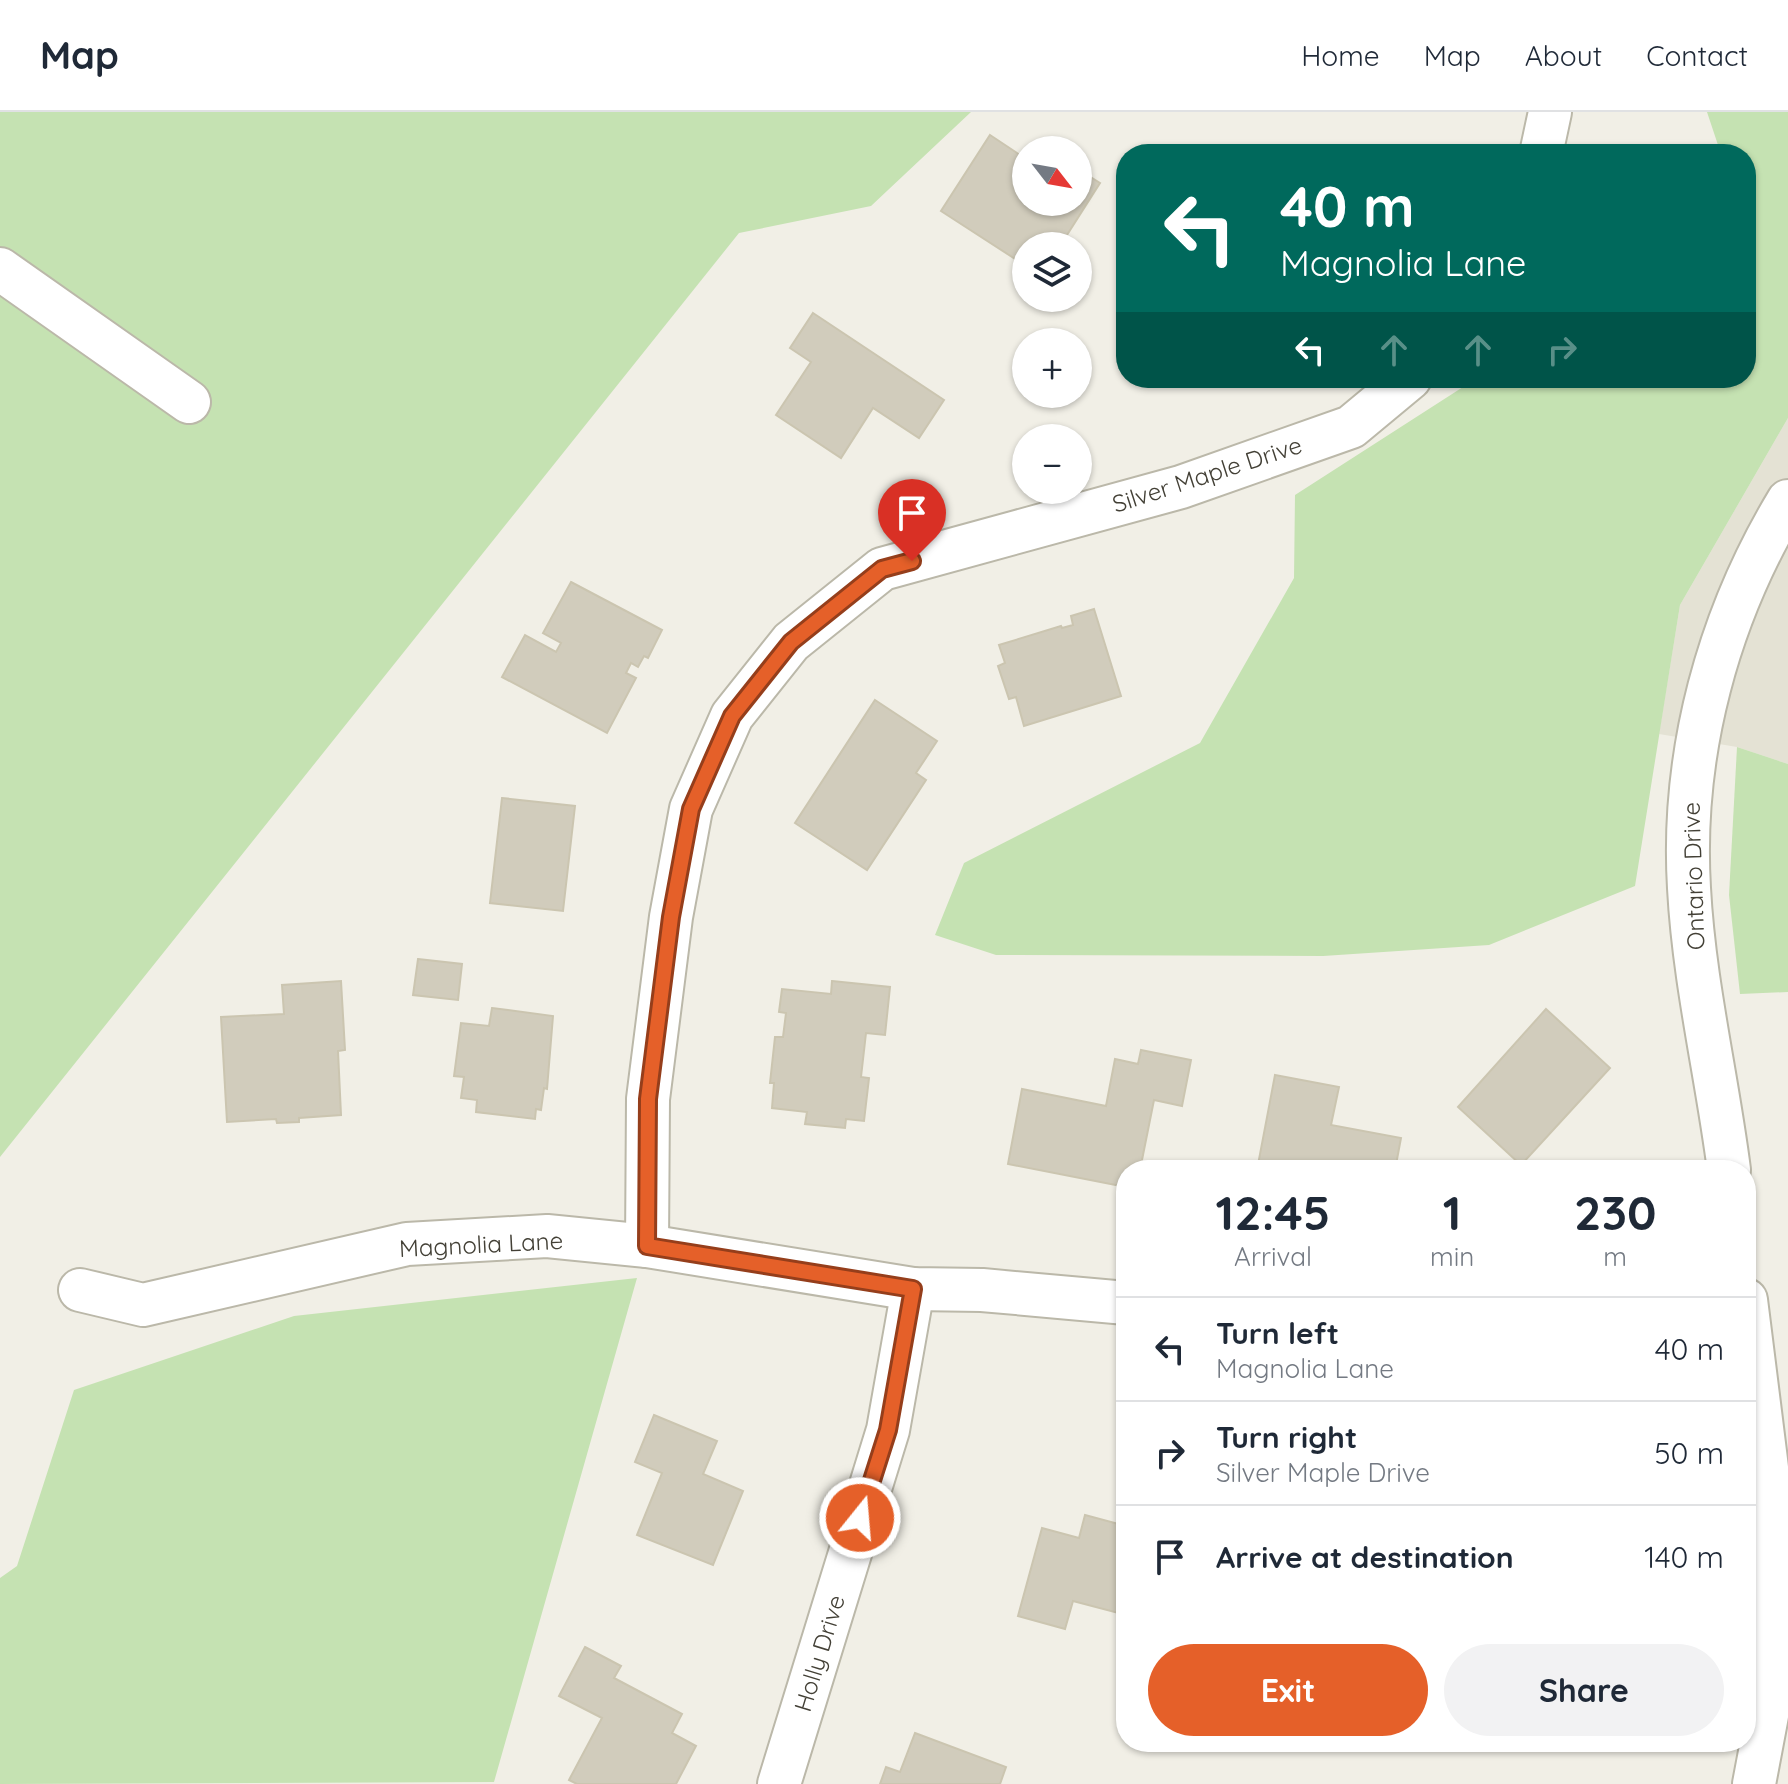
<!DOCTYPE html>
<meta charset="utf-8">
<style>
:root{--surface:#fff;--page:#f2f2f3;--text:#1f2937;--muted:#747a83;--line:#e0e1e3;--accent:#e56029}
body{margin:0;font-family:Quicksand,sans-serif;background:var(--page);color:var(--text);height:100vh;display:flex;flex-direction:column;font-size:30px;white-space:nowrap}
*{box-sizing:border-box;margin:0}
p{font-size:26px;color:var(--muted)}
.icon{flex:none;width:44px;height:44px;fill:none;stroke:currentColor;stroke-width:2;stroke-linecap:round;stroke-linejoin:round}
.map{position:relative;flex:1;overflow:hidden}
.sheet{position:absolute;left:1116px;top:1048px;width:640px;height:592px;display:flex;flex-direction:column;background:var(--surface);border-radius:32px;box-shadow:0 2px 6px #0004}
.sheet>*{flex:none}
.hud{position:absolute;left:1116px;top:32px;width:640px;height:244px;border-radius:32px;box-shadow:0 2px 6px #0004;background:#00695c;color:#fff;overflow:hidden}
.needle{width:52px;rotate:121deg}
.buttons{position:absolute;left:1012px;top:24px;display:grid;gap:16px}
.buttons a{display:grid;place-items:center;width:80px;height:80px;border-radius:50%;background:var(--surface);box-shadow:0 2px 6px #0004;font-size:40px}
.pin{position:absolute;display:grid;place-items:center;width:68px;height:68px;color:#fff;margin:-82px -34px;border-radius:50% 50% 50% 0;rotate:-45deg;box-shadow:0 0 8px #0007}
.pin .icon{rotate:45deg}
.me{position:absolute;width:88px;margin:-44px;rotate:17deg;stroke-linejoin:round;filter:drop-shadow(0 0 6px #0008)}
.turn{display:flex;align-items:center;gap:28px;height:168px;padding:0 32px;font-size:36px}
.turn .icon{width:104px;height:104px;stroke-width:2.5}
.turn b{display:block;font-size:56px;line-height:68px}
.lanes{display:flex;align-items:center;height:76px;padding:0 32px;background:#0003;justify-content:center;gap:40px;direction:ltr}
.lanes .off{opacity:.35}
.eta{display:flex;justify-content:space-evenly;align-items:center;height:136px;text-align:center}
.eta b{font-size:48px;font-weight:700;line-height:56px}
.action{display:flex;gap:16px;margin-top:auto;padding:16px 32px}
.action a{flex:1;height:92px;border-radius:48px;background:var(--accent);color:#fff;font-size:32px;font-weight:700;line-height:92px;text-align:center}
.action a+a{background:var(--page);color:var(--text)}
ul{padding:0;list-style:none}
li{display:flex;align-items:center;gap:24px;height:104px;padding:0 32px;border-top:2px solid var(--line)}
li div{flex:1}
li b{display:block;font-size:30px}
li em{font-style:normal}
header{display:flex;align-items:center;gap:48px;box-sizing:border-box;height:112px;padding:0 40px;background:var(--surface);border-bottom:2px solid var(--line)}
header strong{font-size:38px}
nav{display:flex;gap:44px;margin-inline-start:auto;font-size:28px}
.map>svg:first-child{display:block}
</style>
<header>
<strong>Map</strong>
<nav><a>Home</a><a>Map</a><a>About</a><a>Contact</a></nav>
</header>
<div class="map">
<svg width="1788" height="1672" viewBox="0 0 1788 1672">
<rect width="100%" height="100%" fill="#f1efe6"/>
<path fill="#e4e2d4" d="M1788 306V652L1737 635 1659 622 1680 493Z"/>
<g fill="#c5e2b2">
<path d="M0 0H971L871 94 739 121 0 1045Z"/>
<path d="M1707 0H1788V306L1680 493 1635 774 1489 833 1323 844 996 843 935 823 964 751 1200 631 1294 466 1295 383 1477 266H1746V42H1721Z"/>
<path d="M1737 635 1788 652V880L1740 882 1729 783Z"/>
<path d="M637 1166 494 1670 0 1672V1466L17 1454 74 1278 294 1204Z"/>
</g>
<g fill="#d1ccbc" stroke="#cbc5b0" stroke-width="2">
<path d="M990 23 1026 47V90H1078V57L1100 71 1060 134H1026V154L941 99Z"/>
<path d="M813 201 944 288 919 326 873 296 841 346 776 303 811 250 790 236Z"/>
<path d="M571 470 662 518 648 546 644 544 638 555 631 551 626 561 636 566 607 621 502 565 525 523 556 540 561 531 543 521Z"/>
<path d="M1094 497 1121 584 1024 614 1016 585 1009 587 998 554 1005 551 999 533 1061 514 1062 516 1073 513 1071 504Z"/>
<path d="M875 588 937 629 916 661 926 668 867 758 795 711Z"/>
<path d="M502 686 575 694 563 799 490 791Z"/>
<path d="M418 847 462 852 458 888 413 883Z"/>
<path d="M341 869 345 938 338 939 341 1003 299 1006V1010L277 1011 276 1007 227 1010 221 905 284 902 282 873Z"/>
<path d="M832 869 890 875 885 923 866 921 861 965 869 966 864 1009 846 1007 845 1016 805 1012 807 1000 772 996 774 971H770L775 925H783L786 901 779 900 782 877 831 882Z"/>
<path d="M492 896 553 904 547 977 544 976 541 998 536 997 535 1007 476 1000 477 988 461 986 464 965 454 964 461 911 489 914Z"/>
<path d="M1546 897 1610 956 1521 1053 1458 995Z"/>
<path d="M1141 938 1191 948 1182 994 1154 988 1140 1058H1126V1075L1008 1052 1022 977 1106 994 1115 947 1138 952Z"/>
<path d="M1275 963 1339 975 1331 1013 1401 1026 1395 1058H1257Z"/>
<path d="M654 1303 717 1329 703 1362 743 1379 713 1453 637 1423 662 1361 635 1350Z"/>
<path d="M1085 1403 1126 1414V1503L1073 1489 1065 1517 1018 1504 1042 1416 1079 1426Z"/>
<path d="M585 1535 621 1554 614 1566 682 1602 672 1621 696 1634 676 1672H577L569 1668 602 1606 559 1584Z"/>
<path d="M915 1621 1006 1655 1000 1672H880L886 1655 900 1660Z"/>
</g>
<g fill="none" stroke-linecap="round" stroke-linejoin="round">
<g stroke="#bbb8a9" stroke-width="46">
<g id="minor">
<path d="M1541 42 1550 0"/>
<path d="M0 157 189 290"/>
<path d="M1729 1058C1717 964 1694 871 1689 776 1681 641 1718 505 1788 389"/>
<path d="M647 1134 648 987 671 805 691 697 732 604 791 530 882 457 1181 375 1351 315 1410 266"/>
<path d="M80 1178 143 1193 407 1132 547 1124 647 1134 913 1177 982 1178 1126 1191"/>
<path d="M1746 1188 1773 1404 1777 1494 1771 1582 1754 1672"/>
<path d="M779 1672 888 1318 913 1177"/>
</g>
</g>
<use href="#minor" stroke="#fff" stroke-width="42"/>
</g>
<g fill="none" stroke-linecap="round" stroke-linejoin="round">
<g stroke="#953e1b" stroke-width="20">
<path id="route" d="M860 1406 888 1318 913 1177 647 1134 648 987 671 805 691 697 732 604 791 530 882 457 912 449"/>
</g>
<use href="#route" stroke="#e56029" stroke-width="14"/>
</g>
<g text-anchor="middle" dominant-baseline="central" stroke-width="6" stroke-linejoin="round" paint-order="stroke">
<g font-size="24" fill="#434036" stroke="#fff">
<text transform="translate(1207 362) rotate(-18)">Silver Maple Drive</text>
<text transform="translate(1693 764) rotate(-92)">Ontario Drive</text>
<text transform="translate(481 1132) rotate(-3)">Magnolia Lane</text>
<text transform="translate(819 1541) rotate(-73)">Holly Drive</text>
</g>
</g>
</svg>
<div class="buttons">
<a><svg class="needle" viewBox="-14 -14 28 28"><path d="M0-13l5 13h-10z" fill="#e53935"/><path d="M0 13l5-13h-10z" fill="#747a83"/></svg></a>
<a><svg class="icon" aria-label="layers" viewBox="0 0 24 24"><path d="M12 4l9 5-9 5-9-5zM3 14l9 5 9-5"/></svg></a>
<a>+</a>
<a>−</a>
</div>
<div class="pin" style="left:912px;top:449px;background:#d93025"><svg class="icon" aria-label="arrive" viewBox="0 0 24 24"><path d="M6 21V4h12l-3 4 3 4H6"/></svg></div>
<svg class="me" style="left:860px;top:1406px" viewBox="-20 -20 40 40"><circle r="17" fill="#e56029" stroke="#fff" stroke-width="3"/><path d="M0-11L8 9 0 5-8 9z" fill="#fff"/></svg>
<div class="hud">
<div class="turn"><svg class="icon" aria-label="left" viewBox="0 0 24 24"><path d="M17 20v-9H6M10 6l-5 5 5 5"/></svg><div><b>40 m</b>Magnolia Lane</div></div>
<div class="lanes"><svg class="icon" aria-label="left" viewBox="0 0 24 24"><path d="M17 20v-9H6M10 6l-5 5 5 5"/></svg><svg class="icon off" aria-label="ahead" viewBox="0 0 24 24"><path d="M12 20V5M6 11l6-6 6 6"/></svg><svg class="icon off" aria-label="ahead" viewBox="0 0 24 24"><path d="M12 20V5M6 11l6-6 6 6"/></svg><svg class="icon off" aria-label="right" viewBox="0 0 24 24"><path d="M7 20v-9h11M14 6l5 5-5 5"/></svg></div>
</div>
<section class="sheet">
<div class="eta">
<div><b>12:45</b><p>Arrival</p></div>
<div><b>1</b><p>min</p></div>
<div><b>230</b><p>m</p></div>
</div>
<ul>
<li><svg class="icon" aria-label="left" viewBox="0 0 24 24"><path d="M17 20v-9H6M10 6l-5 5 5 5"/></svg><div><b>Turn left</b><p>Magnolia Lane</p></div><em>40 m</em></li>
<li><svg class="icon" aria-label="right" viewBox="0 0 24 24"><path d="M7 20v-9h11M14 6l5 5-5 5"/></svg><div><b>Turn right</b><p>Silver Maple Drive</p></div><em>50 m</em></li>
<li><svg class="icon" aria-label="arrive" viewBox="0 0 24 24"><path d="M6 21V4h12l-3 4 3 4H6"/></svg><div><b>Arrive at destination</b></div><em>140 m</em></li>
</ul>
<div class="action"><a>Exit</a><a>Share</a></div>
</section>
</div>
